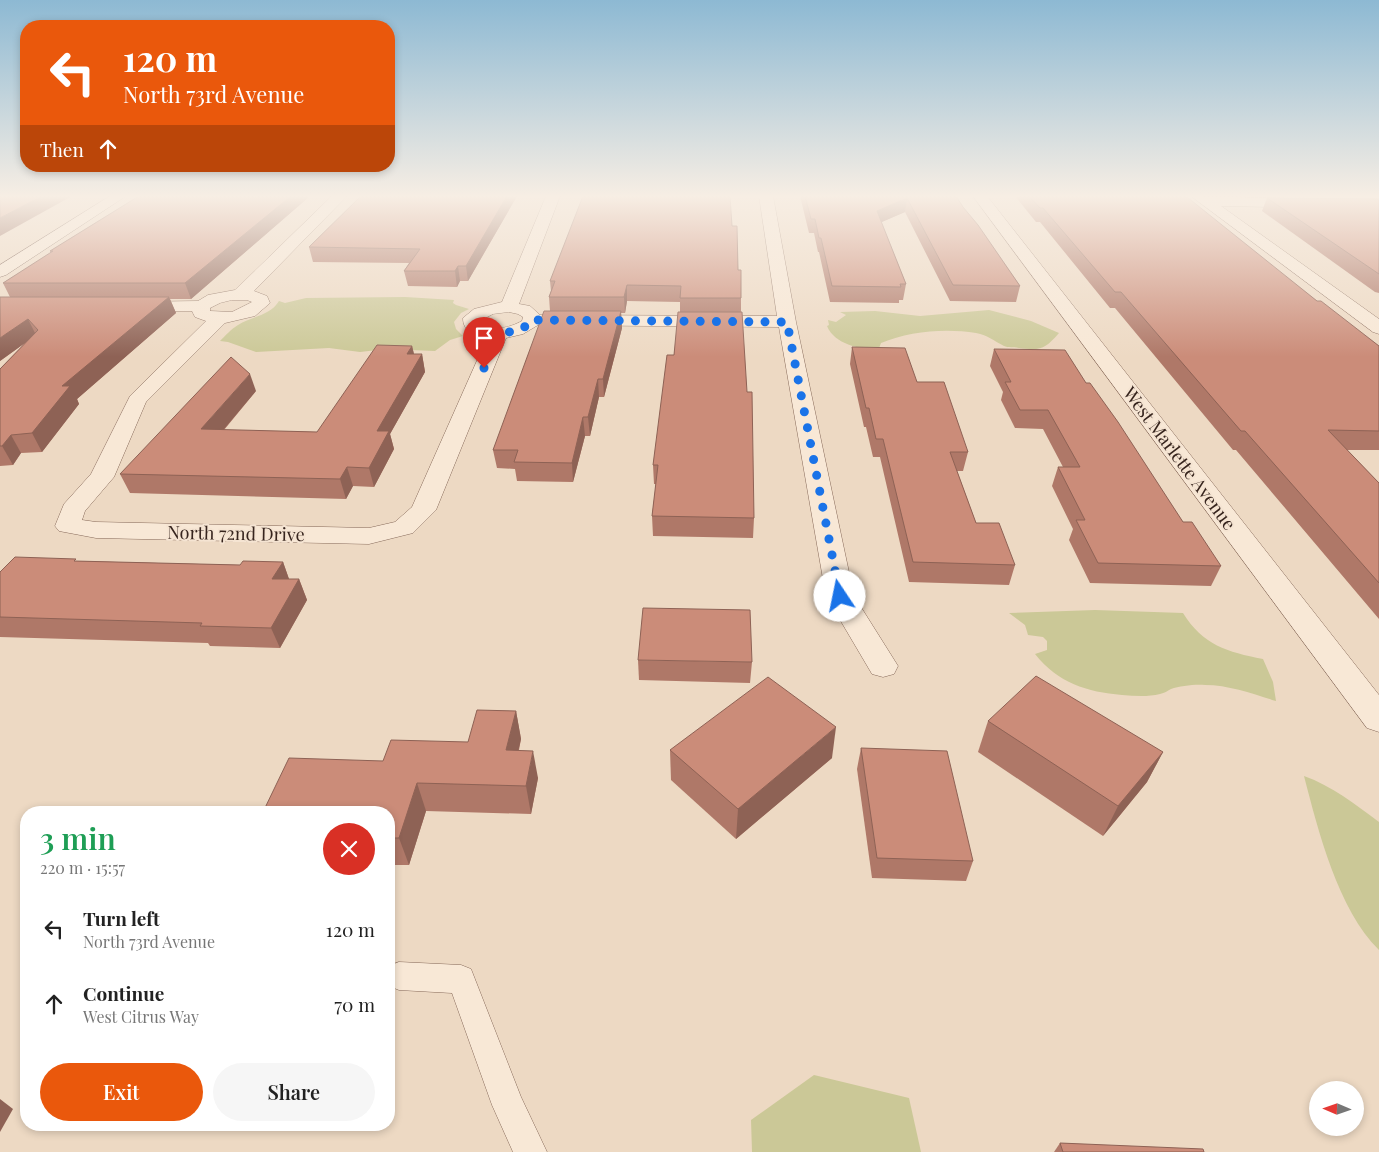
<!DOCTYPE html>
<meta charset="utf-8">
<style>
:root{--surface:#fff;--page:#f6f6f6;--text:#222;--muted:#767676;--accent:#ea580c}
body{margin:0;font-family:"Playfair Display",serif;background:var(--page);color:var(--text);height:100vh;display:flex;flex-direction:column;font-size:19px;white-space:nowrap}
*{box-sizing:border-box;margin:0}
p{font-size:16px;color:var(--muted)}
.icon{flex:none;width:28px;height:28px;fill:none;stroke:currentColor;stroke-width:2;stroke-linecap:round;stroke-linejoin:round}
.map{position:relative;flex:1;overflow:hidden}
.panel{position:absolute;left:20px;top:806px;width:375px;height:325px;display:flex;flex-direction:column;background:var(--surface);border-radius:20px;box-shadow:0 2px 8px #0003}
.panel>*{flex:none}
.guide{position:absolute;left:20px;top:20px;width:375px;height:152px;border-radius:20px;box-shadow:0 2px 8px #0003;background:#ea580c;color:#fff;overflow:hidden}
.needle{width:32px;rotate:272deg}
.fabs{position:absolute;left:1309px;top:1081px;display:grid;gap:10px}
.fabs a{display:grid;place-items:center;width:55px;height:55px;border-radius:50%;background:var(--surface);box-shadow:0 2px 8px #0003;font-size:25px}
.pin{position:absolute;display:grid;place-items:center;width:42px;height:42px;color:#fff;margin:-51px -21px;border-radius:50% 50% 50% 0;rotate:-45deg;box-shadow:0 0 5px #0007}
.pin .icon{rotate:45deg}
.me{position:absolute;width:55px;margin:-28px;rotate:349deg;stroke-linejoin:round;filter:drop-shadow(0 0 4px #0008)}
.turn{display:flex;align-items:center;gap:18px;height:105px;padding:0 20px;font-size:22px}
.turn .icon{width:65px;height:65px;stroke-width:2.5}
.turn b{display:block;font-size:35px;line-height:42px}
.then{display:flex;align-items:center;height:48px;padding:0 20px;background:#0003;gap:10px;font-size:19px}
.round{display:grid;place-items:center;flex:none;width:52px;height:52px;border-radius:26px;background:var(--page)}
.overview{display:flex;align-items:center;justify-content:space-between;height:85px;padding:0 20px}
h1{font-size:30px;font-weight:600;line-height:38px;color:#1e9e55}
.action{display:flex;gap:10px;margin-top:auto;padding:10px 20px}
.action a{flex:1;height:58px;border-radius:30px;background:var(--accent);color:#fff;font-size:20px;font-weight:600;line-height:58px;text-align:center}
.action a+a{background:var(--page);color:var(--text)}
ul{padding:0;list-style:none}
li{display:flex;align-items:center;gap:15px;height:75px;padding:0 20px}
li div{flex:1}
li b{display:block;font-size:19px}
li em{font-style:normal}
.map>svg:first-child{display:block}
</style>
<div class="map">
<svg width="1379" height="1152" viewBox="0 0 1379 1152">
<rect width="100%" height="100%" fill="#edd9c3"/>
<g fill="#cbc897">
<path d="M405 297 454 300 453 303 456 305 469 309 461 313 454 322 456 329 463 336 450 340 435 351 386 349 360 352 329 348 256 352 228 342 220 341C225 336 231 329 238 325 252 316 270 316 279 301L285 303 306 298Z"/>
<path d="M989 310 1031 321 1059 333C1045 349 1041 351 1019 348 1015 347 1008 348 1004 346 994 341 988 335 976 333 946 328 909 331 881 343L878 351C859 348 835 345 827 326L829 325 828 320 836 322 846 315 840 312 875 311 920 316Z"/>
<path d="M1095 610 1183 613C1203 645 1227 652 1263 659L1273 682 1276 701C1253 694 1229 685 1205 685 1195 684 1180 686 1171 689 1167 691 1165 693 1160 694 1148 697 1135 696 1122 695 1087 692 1058 683 1035 654L1047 650V641L1043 637 1028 635 1025 625 1009 613Z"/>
<path d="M1304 776C1332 786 1355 804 1379 822V950C1338 910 1318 830 1304 776Z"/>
<path d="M814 1075 909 1098 921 1152H752L751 1120Z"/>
</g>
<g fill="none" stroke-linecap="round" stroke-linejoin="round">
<g stroke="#876a5a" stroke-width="1">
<path id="lane" d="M399 962 461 965 471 969 521 1097 547 1152H513L492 1105 452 993 399 990 389 986V966Z"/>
</g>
<g stroke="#876a5a" stroke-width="1">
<g id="street">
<path d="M332 196H347L254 291 267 296 270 303 255 316 225 323 146 402 114 477 85 511 82 520 96 522 369 528 395 522 412 507 487 338C475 336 463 332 463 318L474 309 502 302 546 196H560L519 304 530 306 540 315 777 316 759 196H773L796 322 854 596 898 666 894 674 883 677 872 674 826 596 779 327 538 325 523 334 506 338 436 510 413 533 369 544 96 538 59 531 55 526 64 504 91 474 130 396 206 321 195 317 192 311H136L130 310 127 306 130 302 198 301 208 295 235 290ZM232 300H247L252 302 232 312 210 311V308L220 303ZM509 312 518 314 523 317 522 321C509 328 493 332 481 323V320L493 314Z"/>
<path d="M973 196H987L1379 695V732L1367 728Z"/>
<path d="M1191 196 1379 201V209L1221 206 1379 319V334L1373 332Z"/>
</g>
</g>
<g stroke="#694b3d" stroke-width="1">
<path id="secondary" d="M110 196H126L6 275 0 277V265Z"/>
</g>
<use href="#lane" fill="#f8e8d6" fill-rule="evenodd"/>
<use href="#street" fill="#f8e8d6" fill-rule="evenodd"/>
<use href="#secondary" fill="#f8e8d6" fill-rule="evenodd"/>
</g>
<g fill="#af7868">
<path d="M139 196H310L191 299H170L176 313 77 399 79 404 42 452 21 453 13 465 0 466V369L25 343 0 361 10 297 3 283 51 253 50 251Z"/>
<path d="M517 196 468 281H460L457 287 408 286 404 271 409 263 313 262 309 247Z"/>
<path d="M800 196H956L963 207 1020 286 1016 302 950 301 905 212 881 222 906 284 903 300H899V303L830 302 819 252H818L814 233H809Z"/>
<path d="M1015 196H1180L1317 301 1379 346V450H1347L1379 483V619L1236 450H1233L1115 308H1110L1040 222H1036Z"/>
<path d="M1267 198 1379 199V293L1375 292 1262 211Z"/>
<path d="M732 226 741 298V312L754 518 753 538 653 536 652 516 656 484H654L653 465 674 355 680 312V302L627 301 625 313H621L622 328 604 397H599L590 436H585L573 482 517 481 515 469 497 468 493 450 550 311 549 297 551 291 550 281Z"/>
<path d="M412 346 414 354H422L425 372 390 434 394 449 374 487 353 486 346 499 130 493 120 474 256 391 224 430 317 432Z"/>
<path d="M852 347 917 382 968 452 963 471H957L976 523 1015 565 1009 585 909 582 880 457H873L866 427H864L850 364Z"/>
<path d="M994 349 1086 383 1183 522 1221 566 1211 586 1090 583 1069 540 1073 529 1052 486 1058 467H1063L1043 429 1015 428 1001 400 1003 392 990 366Z"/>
<path d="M78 561 240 565 283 562 289 579H299L307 600 280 648 210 646 208 643 0 637V572Z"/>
<path d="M638 660 752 662 750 683 639 680Z"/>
<path d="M516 711 521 739 519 750 538 778 531 814 426 811 409 865H389V812L383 761 468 742Z"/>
<path d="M988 721 1163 752 1147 782 1103 836 978 752Z"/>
<path d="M861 748 973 861 966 881 872 878 857 769Z"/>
<path d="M670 750 832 758 736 839 671 780Z"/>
<path d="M1060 1143 1204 1152H1054Z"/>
</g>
<g fill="#8e6255">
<path d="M42 196H72L0 236V218Z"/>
<path d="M291 196H310L191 299 185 283Z"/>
<path d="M507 196H517L468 281 466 266Z"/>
<path d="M907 198 905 212 875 225 877 211Z"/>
<path d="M458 266 460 281 457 287 455 271Z"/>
<path d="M627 285V301L625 313 624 297Z"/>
<path d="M169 297 176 313 77 399 79 404 42 452 32 433 62 386Z"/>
<path d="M621 311 622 328 604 397 603 379Z"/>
<path d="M28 319 36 335 0 361V338Z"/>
<path d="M412 346 416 363 407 354Z"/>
<path d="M422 354 425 372 390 434 394 449 374 487 369 468 377 431Z"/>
<path d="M250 374 256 391 208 448 201 429Z"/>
<path d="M598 379 599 397 590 436 588 417Z"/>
<path d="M583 417 585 436 573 482 572 463Z"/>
<path d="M11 435 21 453 13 465 2 446Z"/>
<path d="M347 467 353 486 346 499 340 479Z"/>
<path d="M283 562 290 582 272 579Z"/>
<path d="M299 579 307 600 280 648 271 628Z"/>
<path d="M516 711 521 739 512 778 506 750Z"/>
<path d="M836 727 832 758 736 839 738 809Z"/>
<path d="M533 751 538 778 531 814 526 786Z"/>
<path d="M1163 752 1147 782 1103 836 1118 806Z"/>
<path d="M417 783 426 811 409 865 399 838Z"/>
<path d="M0 1099 13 1109 0 1132Z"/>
</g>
<g fill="#cb8c79" stroke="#8e6255">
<path d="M0 196H42L0 218Z"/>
<path d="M139 196H291L185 283H3L53 251H50Z"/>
<path d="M361 196H507L466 266H458L455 271H404L420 249 309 247Z"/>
<path d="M583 196H730L732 226H737L738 270H741V298H680L681 286 627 285 624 297H549L555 281H550Z"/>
<path d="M805 196H956L963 207 978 225 1020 286 953 285 907 198 877 211 906 284H900L901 287 832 286 821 238H819L815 219H811Z"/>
<path d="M1029 196H1180L1187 197 1317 301H1321L1379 346V431L1328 430 1379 483V583L1245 431H1241L1121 292H1115L1043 208H1040Z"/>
<path d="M1267 198 1379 199V274Z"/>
<path d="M0 297H169L62 386H70L32 433 11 435 2 446H0V369L38 330 28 319 0 338Z"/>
<path d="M544 311H621L603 379H598L588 417H583L572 463 514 462 518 450H493Z"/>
<path d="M678 312H742L747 392H752L754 518 652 516 658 465H653L667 355H674Z"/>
<path d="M377 345 412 346 407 354H422L377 431H389L369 468 347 467 340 479 120 474 231 357 250 374 201 429 317 432Z"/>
<path d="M852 347 905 348 917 382H944L968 452H950L976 523H999L1015 565 913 562 883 439H876L869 408H866Z"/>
<path d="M994 349 1065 350 1086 383H1090L1118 422 1183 522H1192L1221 566 1098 563 1076 520H1085L1058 467H1080L1048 410H1020L1005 382H1011Z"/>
<path d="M15 557 76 559 74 561 240 565 243 561 283 562 272 579H299L271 628 200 626 202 623 0 617V572Z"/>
<path d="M643 608 750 610 752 662 638 660Z"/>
<path d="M1036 676 1163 752 1118 806 988 721Z"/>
<path d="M768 677 836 727 738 809 670 750Z"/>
<path d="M477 710 516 711 506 750 533 751 526 786 417 783 399 838H389V812H263L289 758 383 761 391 740 468 742Z"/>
<path d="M861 748 947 751 973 861 877 858Z"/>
<path d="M1060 1143 1203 1149 1204 1152H1063Z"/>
</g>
<linearGradient id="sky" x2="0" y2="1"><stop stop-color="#8db9d3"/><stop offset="0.55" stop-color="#f7eee4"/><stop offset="1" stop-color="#f7eee4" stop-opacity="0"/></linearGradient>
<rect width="1379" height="357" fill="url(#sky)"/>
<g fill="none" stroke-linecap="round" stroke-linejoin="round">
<path stroke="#1a73e8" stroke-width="9" stroke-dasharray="0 16.2" d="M484 368 499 333C511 332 524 331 532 320L787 322 840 596"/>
</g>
<g text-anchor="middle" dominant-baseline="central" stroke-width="4" stroke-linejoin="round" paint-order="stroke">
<g font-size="18" fill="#37251e" stroke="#f5e4d2">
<text transform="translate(1180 458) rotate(53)">West Marlette Avenue</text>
<text transform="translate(236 533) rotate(1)">North 72nd Drive</text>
</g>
</g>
</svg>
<div class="fabs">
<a><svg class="needle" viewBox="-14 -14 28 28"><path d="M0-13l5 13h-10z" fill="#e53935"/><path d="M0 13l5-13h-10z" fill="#767676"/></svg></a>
</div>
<div class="pin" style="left:484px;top:368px;background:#d93025"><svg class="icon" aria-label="arrive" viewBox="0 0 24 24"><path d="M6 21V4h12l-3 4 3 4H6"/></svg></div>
<svg class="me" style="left:840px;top:596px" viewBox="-20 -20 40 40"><circle r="19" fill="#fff"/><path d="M0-13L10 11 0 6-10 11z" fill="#1a73e8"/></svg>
<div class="guide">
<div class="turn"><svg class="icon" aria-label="left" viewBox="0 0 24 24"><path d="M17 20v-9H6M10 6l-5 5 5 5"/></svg><div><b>120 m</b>North 73rd Avenue</div></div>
<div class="then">Then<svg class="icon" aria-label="ahead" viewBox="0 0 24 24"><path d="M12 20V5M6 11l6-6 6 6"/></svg></div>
</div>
<section class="panel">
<div class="overview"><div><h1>3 min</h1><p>220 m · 15:57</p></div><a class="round" style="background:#d93025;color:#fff"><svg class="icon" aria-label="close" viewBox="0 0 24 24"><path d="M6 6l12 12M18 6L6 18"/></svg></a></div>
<ul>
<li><svg class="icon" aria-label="left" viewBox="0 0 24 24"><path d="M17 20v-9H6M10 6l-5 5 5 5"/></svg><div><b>Turn left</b><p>North 73rd Avenue</p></div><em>120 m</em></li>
<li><svg class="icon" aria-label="ahead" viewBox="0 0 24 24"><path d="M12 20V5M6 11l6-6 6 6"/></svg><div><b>Continue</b><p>West Citrus Way</p></div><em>70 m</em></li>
</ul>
<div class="action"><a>Exit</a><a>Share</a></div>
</section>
</div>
